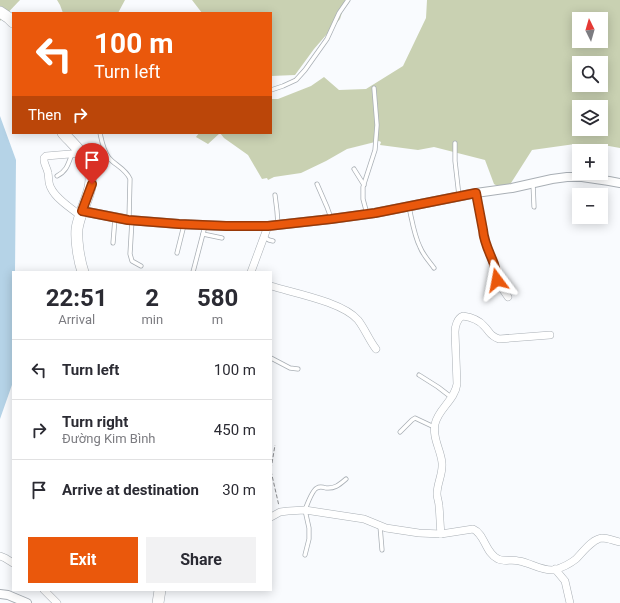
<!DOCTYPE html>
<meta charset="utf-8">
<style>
:root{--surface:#fff;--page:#f2f2f3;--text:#2b2b33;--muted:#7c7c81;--line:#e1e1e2;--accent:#ea580c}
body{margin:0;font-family:Roboto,sans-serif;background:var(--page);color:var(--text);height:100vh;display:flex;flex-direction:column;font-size:15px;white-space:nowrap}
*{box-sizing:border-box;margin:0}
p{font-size:13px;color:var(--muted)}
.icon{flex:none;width:22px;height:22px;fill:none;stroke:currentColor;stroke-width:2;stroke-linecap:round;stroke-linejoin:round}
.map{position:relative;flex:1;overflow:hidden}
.details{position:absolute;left:12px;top:271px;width:260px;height:320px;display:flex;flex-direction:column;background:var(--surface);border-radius:0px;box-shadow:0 2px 10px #0003}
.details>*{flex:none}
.top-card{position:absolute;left:12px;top:12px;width:260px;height:122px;border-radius:0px;box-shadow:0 2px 10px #0003;background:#ea580c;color:#fff;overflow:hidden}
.needle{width:26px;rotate:355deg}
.fabs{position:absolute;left:572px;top:12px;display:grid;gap:8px}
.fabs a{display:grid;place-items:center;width:36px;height:36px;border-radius:0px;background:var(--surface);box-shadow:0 2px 10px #0003;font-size:20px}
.pin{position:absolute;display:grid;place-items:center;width:34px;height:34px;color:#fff;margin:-41px -17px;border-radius:50% 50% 50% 0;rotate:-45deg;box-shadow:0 0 4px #0007}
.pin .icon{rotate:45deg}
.me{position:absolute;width:44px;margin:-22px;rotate:347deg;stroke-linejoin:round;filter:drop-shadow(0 0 3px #0008)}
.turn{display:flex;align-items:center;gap:14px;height:84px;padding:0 16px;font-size:18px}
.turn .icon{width:52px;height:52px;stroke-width:2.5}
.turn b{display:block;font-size:28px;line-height:34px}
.then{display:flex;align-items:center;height:38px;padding:0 16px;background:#0003;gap:8px;font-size:15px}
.eta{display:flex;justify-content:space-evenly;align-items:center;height:68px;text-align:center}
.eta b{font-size:24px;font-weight:700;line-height:28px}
.primary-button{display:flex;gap:8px;margin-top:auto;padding:8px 16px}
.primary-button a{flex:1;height:46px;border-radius:0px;background:var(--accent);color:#fff;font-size:16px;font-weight:700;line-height:46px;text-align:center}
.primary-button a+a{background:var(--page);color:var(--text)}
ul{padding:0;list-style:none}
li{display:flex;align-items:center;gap:12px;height:60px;padding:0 16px;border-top:1px solid var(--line)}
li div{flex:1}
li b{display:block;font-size:15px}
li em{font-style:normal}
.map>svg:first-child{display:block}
</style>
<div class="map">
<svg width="620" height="603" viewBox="0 0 620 603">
<rect width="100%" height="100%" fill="#f9fbfe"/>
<g fill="#c9d1b2" fill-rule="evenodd">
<path d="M0 0H20L0 21Z"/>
<path d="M57 0H125L118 13H63L60 5Z"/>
<path d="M192 0H346L340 19 314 49 295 75 271 76V13H202Z"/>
<path d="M427 0H620V148L609 146 575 144 532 150 506 191 494 184 485 160 434 147 418 150 380 145 381 142 379 141 347 149 326 161 301 173 274 177 268 180 267 178 262 179 248 155 224 138 220 133 208 144 196 137 199 133H271V99H278L311 86 324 77 339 90 366 89 403 66 426 18ZM579 19H601V41H579ZM579 63H601V85H579ZM579 107H601V129H579Z"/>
</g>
<path fill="#b5d3e7" d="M0 116 16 160 15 272H13V382L0 419Z"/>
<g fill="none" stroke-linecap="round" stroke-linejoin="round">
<g stroke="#a9afb5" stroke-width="5">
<g id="service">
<path d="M271 90 283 86 296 80 305 70 327 39 339 13 348 0"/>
<path d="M100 133C102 142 103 150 109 158 115 165 126 169 130 179L129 219"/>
<path d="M455 143V161L459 196"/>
<path d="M354 169 364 185"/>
<path d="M57 176C67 171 68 164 72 154"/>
<path d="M533 183 534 207"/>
<path d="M317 184 327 207 331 218"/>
<path d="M275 195 277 211 278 225"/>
<path d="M409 207C412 220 414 235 420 247 423 255 429 261 434 268"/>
<path d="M367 214 363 199V187L375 150 377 125 374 88"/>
<path d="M132 220 130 254 132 261 141 266"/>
<path d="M203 234 222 238"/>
<path d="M264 237 269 240 273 241"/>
<path d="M113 243 115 218"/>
<path d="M177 253 184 225"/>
<path d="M193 272 205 226"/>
<path d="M271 358 290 368 298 369"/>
<path d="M419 375 438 387 451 397"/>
<path d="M400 432 412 420 415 418 434 427"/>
<path d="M380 526 382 550"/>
<path d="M305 555 309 539V528L305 510C307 505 312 490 317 488 320 486 323 487 326 488 335 489 340 484 346 479"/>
</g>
</g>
<g stroke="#a9afb5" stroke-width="8">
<g id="minor">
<path d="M476 193 483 230V236L494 263 497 281 508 297"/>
<path d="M81 216C72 209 56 199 51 188 48 183 49 178 48 173 47 167 43 163 44 158L46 156 82 153"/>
<path d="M251 272 268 226"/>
<path d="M271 286C294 293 343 302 358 320 365 329 369 340 376 349"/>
<path d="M271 517 280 512 288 511 305 510 364 519 386 528 419 533 441 534 473 529C485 534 485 553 498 559 504 562 512 559 519 561 531 563 541 571 554 570 561 568 571 563 576 559 583 552 592 539 602 538 608 538 614 541 620 542"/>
<path d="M441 534C440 525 440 515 439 506 439 502 437 498 437 494 437 483 443 474 442 463 441 450 432 438 435 424 438 409 455 400 457 384L455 332C455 327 457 318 463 316 470 317 479 320 484 326 491 333 489 335 499 339L550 335"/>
<path d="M0 556 5 558 13 563"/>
<path d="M555 569 565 581 570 603"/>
<path d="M44 590 57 603"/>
</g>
</g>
<g stroke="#a9afb5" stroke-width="10">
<g id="tertiary">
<path d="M82 211 129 220 179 224 226 226H268L331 219 375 213 476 193 512 188 552 179 567 177H582L609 181 620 183"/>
<path d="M0 594 8 595 27 603"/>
</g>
</g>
<g stroke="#a9afb5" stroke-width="12">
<g id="primary">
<path d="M0 12 9 18 13 22"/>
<path d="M63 133C71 142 83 152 88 164 98 187 80 207 77 229 76 241 79 260 83 272"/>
<path d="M158 603 160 590"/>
</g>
</g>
<g stroke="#8b8d90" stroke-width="1" stroke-dasharray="4 2" stroke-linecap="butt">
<path d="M271 469 275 445"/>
<path d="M271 471 279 506"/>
</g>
<use href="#service" stroke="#fff" stroke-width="3.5"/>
<use href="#minor" stroke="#fff" stroke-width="7"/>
<use href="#tertiary" stroke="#fff" stroke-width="8"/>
<use href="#primary" stroke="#fff" stroke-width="11"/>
</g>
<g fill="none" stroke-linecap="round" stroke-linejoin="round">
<g stroke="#983908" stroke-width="10">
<path id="route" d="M92 184 82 211 128 220 179 224 226 226H268L331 219 375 213 476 193 483 230C484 243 490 253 494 264 496 270 496 275 497 280"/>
</g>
<use href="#route" stroke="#ea580c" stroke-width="7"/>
</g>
</svg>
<div class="fabs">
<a><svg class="needle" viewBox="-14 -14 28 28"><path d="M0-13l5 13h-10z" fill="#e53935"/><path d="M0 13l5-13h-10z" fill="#7c7c81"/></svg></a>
<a><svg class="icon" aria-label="search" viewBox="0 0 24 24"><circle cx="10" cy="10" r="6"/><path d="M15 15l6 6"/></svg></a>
<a><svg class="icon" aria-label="layers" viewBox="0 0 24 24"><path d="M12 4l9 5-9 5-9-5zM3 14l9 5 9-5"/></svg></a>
<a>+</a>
<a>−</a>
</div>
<div class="pin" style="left:92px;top:184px;background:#d93025"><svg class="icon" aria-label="arrive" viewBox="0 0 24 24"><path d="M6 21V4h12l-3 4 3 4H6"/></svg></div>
<svg class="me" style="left:497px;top:280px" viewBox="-20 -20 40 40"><path d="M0-17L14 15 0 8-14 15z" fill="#ea580c" stroke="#fff" stroke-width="4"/></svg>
<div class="top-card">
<div class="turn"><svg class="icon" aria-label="left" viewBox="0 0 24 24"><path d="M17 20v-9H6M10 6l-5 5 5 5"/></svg><div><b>100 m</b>Turn left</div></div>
<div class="then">Then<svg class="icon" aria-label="right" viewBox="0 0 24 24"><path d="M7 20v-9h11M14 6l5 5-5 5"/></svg></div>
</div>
<section class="details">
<div class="eta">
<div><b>22:51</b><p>Arrival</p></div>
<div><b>2</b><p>min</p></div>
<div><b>580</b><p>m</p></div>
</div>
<ul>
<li><svg class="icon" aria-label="left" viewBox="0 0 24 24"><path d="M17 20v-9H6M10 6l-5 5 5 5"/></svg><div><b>Turn left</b></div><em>100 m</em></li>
<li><svg class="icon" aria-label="right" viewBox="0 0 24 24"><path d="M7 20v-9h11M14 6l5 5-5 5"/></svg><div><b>Turn right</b><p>Đường Kim Bình</p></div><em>450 m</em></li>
<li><svg class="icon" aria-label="arrive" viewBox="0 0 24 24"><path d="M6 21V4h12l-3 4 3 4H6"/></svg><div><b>Arrive at destination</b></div><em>30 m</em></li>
</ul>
<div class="primary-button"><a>Exit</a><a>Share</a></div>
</section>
</div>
